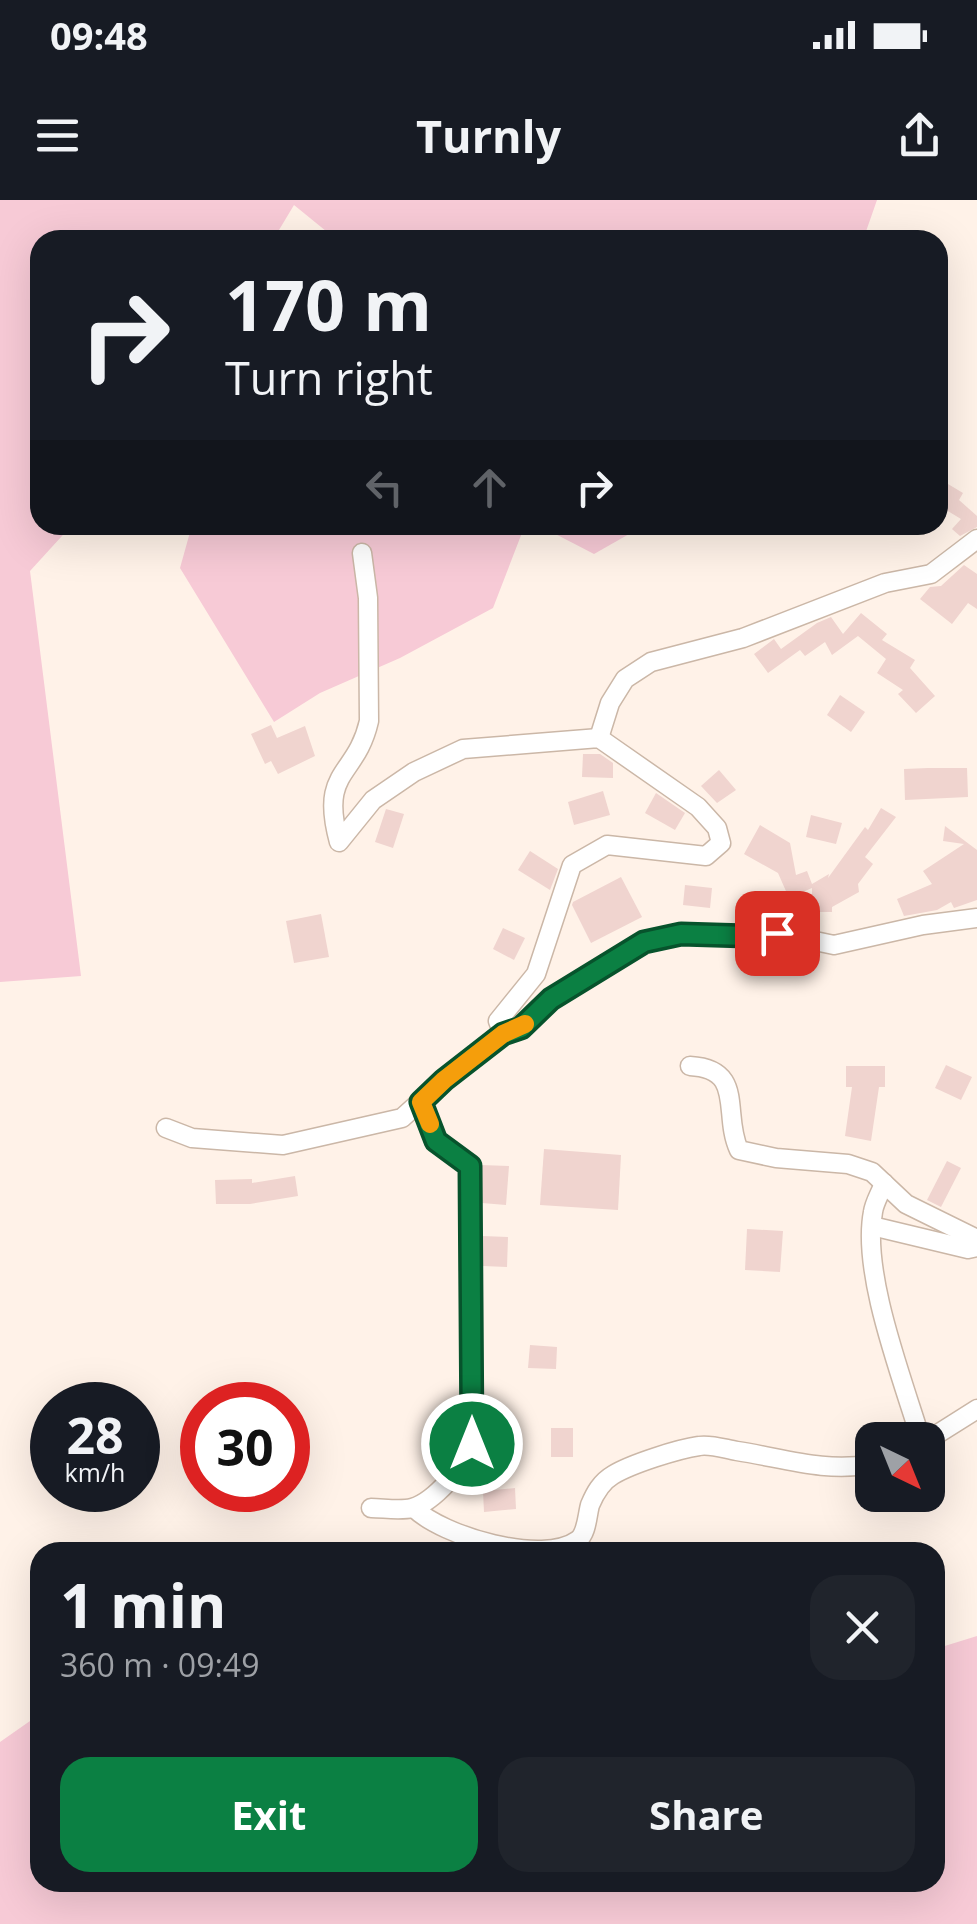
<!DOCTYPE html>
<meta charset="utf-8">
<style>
:root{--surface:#171b24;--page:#20242c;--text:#f1f3f6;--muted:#9ea1a6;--accent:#0b8043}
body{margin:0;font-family:"Open Sans",sans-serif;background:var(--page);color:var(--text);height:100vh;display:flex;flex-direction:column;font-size:38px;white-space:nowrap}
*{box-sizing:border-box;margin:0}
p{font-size:32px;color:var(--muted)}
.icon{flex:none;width:55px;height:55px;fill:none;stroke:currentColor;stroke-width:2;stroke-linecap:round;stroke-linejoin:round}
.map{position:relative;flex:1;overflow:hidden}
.details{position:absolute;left:30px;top:1342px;width:915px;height:350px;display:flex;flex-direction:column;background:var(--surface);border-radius:30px;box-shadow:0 10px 40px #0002}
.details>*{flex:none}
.guide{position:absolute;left:30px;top:30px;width:918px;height:305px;border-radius:30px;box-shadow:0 10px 40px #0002;background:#171b24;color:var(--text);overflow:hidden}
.needle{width:65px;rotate:137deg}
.tools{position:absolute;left:855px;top:1222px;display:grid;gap:20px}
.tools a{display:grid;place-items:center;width:90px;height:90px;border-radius:20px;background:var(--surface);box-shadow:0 10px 40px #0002;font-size:50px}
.speed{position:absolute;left:30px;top:1182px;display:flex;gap:20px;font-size:50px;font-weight:700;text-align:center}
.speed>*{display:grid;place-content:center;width:130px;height:130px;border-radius:50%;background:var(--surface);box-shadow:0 10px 40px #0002;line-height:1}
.speed small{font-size:25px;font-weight:400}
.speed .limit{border:15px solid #d22;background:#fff;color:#111}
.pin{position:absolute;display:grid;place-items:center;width:85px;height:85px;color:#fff;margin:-42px;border-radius:20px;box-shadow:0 5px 15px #0006}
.me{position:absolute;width:110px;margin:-55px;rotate:0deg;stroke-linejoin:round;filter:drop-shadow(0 0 8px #0008)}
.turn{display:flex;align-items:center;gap:35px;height:210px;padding:0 30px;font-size:45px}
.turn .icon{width:130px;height:130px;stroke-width:2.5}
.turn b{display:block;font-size:70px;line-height:85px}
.lanes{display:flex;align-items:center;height:95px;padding:0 30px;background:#0003;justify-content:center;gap:50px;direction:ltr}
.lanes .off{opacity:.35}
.round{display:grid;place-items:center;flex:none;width:105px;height:105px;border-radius:30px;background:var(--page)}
.head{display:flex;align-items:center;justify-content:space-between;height:170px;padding:0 30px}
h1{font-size:60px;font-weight:700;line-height:75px}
.button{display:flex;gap:20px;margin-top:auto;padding:20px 30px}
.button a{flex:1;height:115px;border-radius:30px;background:var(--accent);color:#fff;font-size:40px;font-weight:700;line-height:115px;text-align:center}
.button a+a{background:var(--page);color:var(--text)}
.status{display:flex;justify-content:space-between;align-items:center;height:70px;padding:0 50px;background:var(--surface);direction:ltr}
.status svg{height:28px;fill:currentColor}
header{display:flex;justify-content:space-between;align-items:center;height:130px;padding:0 30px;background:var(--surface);font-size:45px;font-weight:700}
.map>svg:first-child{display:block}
</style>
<div class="status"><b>09:48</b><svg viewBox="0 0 49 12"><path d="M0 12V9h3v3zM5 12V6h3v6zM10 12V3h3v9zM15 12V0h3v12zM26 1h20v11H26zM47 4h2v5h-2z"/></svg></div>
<header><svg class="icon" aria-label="menu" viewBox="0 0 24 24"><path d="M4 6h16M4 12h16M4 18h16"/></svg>Turnly<svg class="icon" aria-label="share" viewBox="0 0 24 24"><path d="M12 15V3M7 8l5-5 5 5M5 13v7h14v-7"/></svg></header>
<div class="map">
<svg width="977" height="1724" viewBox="0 0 977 1724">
<rect width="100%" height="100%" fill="#fff2e8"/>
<g fill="#f7cad6">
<path d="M0 0H877L863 40H337L294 5 273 40H40V325H72L30 371 81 776 0 782Z"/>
<path d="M192 325H525L493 408 400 458 320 493 274 522 180 368Z"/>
<path d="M538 325H645L594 354Z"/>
<path d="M977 1436V1724H0V1542L40 1514V1682H935V1449Z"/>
</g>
<g fill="#f0d4cf">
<path d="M943 281 963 293 959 300 977 316V327L960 336 952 329 961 319 938 305V291Z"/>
<path d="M964 365 977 374V409L968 403 952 424 920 399 930 387 941 386Z"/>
<path d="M861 413 887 434 882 440 915 460 910 468 935 496 916 513 898 494 903 490 877 473 886 459 858 436 832 455 825 442 805 456 800 450 768 473 754 454 774 439 781 449 817 423 831 417 843 434Z"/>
<path d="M840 495 865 512 851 532 827 515Z"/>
<path d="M271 525 277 538 305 526 315 556 278 574 271 561 265 564 251 534Z"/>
<path d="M583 554H600L613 563V578L582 577Z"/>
<path d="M928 568H967L968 597 905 600 904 569Z"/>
<path d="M719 570 736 590 717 603 701 586Z"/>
<path d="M603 591 610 615 574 625 568 602Z"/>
<path d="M656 593 685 613 675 630 645 613Z"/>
<path d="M881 608 896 617 865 657 873 664 858 684 859 692 832 707V712H819L816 724H812V688L789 698 778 673 744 654 760 625 790 643 796 675 807 671 812 684 829 674 828 678 865 627 868 630Z"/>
<path d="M386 609 404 614 393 648 375 642Z"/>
<path d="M811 615 842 623 836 644 806 637Z"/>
<path d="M945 626 977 650V700L954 708 951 702 937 710 904 716 897 699 932 684 923 671 964 644 943 641Z"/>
<path d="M530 651 558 669 550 690 518 670Z"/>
<path d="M621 677 642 717 591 743 572 705 573 702Z"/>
<path d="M685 685 712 688 710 708 683 705Z"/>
<path d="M321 714 329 757 294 763 286 721Z"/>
<path d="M503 728 525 738 514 760 493 749Z"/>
<path d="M946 865 972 877 961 900 935 888Z"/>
<path d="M846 866H885V887H879L871 941 845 936 852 887H846Z"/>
<path d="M544 949 621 955 618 1010 540 1005Z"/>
<path d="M947 961 961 968 941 1007 927 1000Z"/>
<path d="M481 965 509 966 506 1005 482 1003Z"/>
<path d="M295 976 298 996 250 1004H216L215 980 252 979V983Z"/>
<path d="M747 1029 783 1031 780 1072 745 1070Z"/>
<path d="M482 1036 508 1037 507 1067 483 1066Z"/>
<path d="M530 1145 557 1147 556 1169 528 1168Z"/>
<rect x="551" y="1228" width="22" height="29"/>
<path d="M515 1288 516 1309 484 1312 483 1291Z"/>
</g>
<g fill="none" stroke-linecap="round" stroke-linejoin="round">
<g stroke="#cbb7a7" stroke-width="21">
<g id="street">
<path d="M362 353 368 398 369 521C356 578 319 569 339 642L373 600 414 572 463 549 599 538 698 607 717 628 721 643 706 656 607 645 572 665 536 774 498 821 503 834"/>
<path d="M599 538 610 503 625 479 651 462 743 438 885 383 931 374 977 339"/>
<path d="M690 866C746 869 722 914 739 950L776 958 848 964 872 972 906 1004 977 1039"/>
<path d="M166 928 192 938 283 945 402 918 444 880 503 834 521 828 551 799 644 741 681 734 747 736 777 733 834 745 923 725 977 718"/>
<path d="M884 983C881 992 874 1003 873 1012 861 1073 903 1180 921 1240"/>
<path d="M872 1026 968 1049 977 1047"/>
<path d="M928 1240 977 1209"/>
<path d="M371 1308C383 1308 400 1311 412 1308 434 1302 466 1265 472 1244L469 966 435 941 421 902"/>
<path d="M414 1308C442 1336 543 1366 578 1340 587 1333 587 1316 590 1305 595 1293 601 1282 613 1275 631 1264 678 1249 699 1246 711 1244 725 1249 737 1251 783 1258 825 1273 872 1264"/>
</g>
</g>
<use href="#street" stroke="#fff" stroke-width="18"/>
</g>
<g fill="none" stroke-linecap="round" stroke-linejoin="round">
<g stroke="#07532c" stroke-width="25">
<path id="route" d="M472 1244 470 966 436 941 421 902 444 880 503 834 521 828 551 799 644 742 681 734 747 736 777 733"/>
</g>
<use href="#route" stroke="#0b8043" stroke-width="18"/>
<path stroke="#f59e0b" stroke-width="18" d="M430 924 421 902 444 880 503 834 525 824"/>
</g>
</svg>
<div class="tools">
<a><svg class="needle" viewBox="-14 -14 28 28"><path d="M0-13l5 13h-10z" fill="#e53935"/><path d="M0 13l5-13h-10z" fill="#9ea1a6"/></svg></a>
</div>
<div class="speed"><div>28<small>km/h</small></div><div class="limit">30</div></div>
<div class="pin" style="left:777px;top:733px;background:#d93025"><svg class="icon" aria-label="arrive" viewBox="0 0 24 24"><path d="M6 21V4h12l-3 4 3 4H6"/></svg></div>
<svg class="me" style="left:472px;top:1244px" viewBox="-20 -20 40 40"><circle r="17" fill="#0b8043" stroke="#fff" stroke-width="3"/><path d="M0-11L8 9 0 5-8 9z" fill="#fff"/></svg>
<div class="guide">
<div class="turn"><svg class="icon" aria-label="right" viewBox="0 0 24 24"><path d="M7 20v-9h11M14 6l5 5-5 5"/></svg><div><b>170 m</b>Turn right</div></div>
<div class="lanes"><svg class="icon off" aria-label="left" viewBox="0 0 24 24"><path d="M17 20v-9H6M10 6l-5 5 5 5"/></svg><svg class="icon off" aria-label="ahead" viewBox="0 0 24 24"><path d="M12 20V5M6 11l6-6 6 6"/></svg><svg class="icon" aria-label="right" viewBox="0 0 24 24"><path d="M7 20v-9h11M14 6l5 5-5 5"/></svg></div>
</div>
<section class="details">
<div class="head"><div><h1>1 min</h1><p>360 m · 09:49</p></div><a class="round"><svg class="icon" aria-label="close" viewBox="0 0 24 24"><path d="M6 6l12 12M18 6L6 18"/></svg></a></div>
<div class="button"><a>Exit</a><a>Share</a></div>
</section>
</div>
